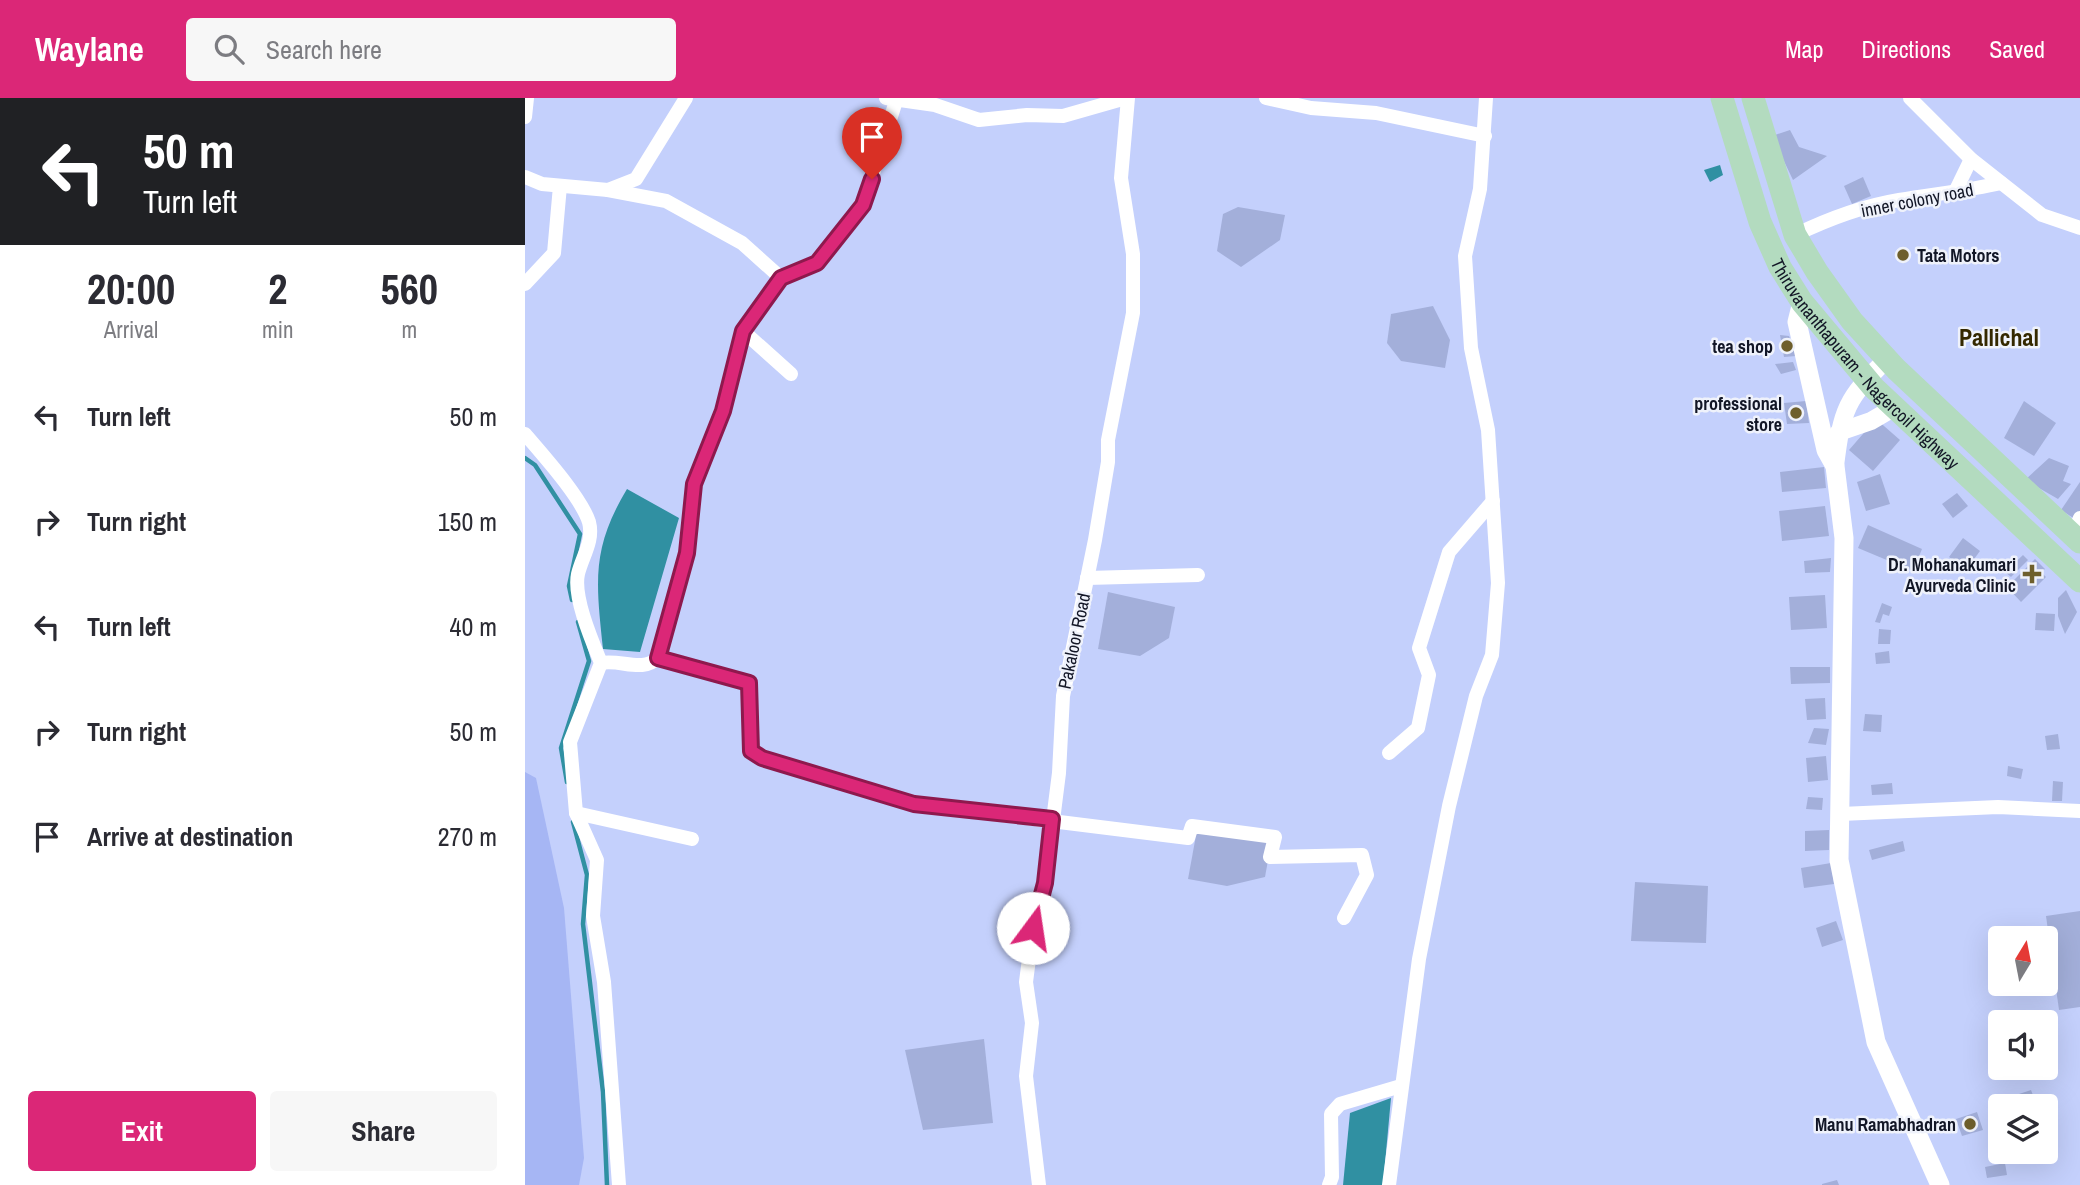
<!DOCTYPE html>
<style>
:root{--surface:#fff;--page:#f7f7f7;--text:#2b2b33;--muted:#7c7c81;--accent:#db2777}
body{margin:0;font-family:"Archivo Narrow",sans-serif;background:var(--page);color:var(--text);height:100vh;display:flex;flex-direction:column;font-size:26px;white-space:nowrap}
*{box-sizing:border-box;margin:0}
p{font-size:23px;color:var(--muted)}
.icon{flex:none;width:38px;height:38px;fill:none;stroke:currentColor;stroke-width:2;stroke-linecap:round;stroke-linejoin:round}
.map{position:relative;flex:1;overflow:hidden}
.sheet{display:flex;flex-direction:column;background:var(--surface);width:525px}
.sheet>*{flex:none}
.hud{background:#202124;color:#fff;overflow:hidden}
.needle{width:46px;rotate:10deg}
.tools{position:absolute;left:1463px;top:828px;display:grid;gap:14px}
.tools a{display:grid;place-items:center;width:70px;height:70px;border-radius:7px;background:var(--surface);box-shadow:0 7px 28px #0002;font-size:35px}
.pin{position:absolute;display:grid;place-items:center;width:60px;height:60px;color:#fff;margin:-72px -30px;border-radius:50% 50% 50% 0;rotate:-45deg;box-shadow:0 0 7px #0007}
.pin .icon{rotate:45deg}
.me{position:absolute;width:77px;margin:-38px;rotate:14deg;stroke-linejoin:round;filter:drop-shadow(0 0 5px #0008)}
.turn{display:flex;align-items:center;gap:24px;height:147px;padding:0 28px;font-size:32px}
.turn .icon{width:91px;height:91px;stroke-width:2.5}
.turn b{display:block;font-size:49px;line-height:60px}
.eta{display:flex;justify-content:space-evenly;align-items:center;height:119px;text-align:center}
.eta b{font-size:42px;font-weight:700;line-height:49px}
.button{display:flex;gap:14px;margin-top:auto;padding:14px 28px}
.button a{flex:1;height:80px;border-radius:7px;background:var(--accent);color:#fff;font-size:28px;font-weight:700;line-height:80px;text-align:center}
.button a+a{background:var(--page);color:var(--text)}
ul{padding:0;list-style:none}
li{display:flex;align-items:center;gap:21px;height:105px;padding:0 28px}
li div{flex:1}
li b{display:block;font-size:26px}
li em{font-style:normal}
header{display:flex;align-items:center;gap:42px;box-sizing:border-box;height:98px;padding:0 35px;background:var(--accent);color:#fff}
header strong{font-size:33px}
nav{display:flex;gap:38px;margin-inline-start:auto;font-size:24px}
.search{width:490px;height:63px;background:var(--page);display:flex;align-items:center;gap:18px;box-sizing:border-box;padding:0 24px;border-radius:7px;color:var(--muted);font-size:26px}
main{display:flex;flex:1;min-height:0}
.map>svg:first-child{display:block}
</style>
<header>
<strong>Waylane</strong>
<div class="search"><svg class="icon" aria-label="search" viewBox="0 0 24 24"><circle cx="10" cy="10" r="6"/><path d="M15 15l6 6"/></svg>Search here</div>
<nav><a>Map</a><a>Directions</a><a>Saved</a></nav>
</header>
<main>
<section class="sheet">
<div class="hud">
<div class="turn"><svg class="icon" aria-label="left" viewBox="0 0 24 24"><path d="M17 20v-9H6M10 6l-5 5 5 5"/></svg><div><b>50 m</b>Turn left</div></div>
</div>
<div class="eta">
<div><b>20:00</b><p>Arrival</p></div>
<div><b>2</b><p>min</p></div>
<div><b>560</b><p>m</p></div>
</div>
<ul>
<li><svg class="icon" aria-label="left" viewBox="0 0 24 24"><path d="M17 20v-9H6M10 6l-5 5 5 5"/></svg><div><b>Turn left</b></div><em>50 m</em></li>
<li><svg class="icon" aria-label="right" viewBox="0 0 24 24"><path d="M7 20v-9h11M14 6l5 5-5 5"/></svg><div><b>Turn right</b></div><em>150 m</em></li>
<li><svg class="icon" aria-label="left" viewBox="0 0 24 24"><path d="M17 20v-9H6M10 6l-5 5 5 5"/></svg><div><b>Turn left</b></div><em>40 m</em></li>
<li><svg class="icon" aria-label="right" viewBox="0 0 24 24"><path d="M7 20v-9h11M14 6l5 5-5 5"/></svg><div><b>Turn right</b></div><em>50 m</em></li>
<li><svg class="icon" aria-label="arrive" viewBox="0 0 24 24"><path d="M6 21V4h12l-3 4 3 4H6"/></svg><div><b>Arrive at destination</b></div><em>270 m</em></li>
</ul>
<div class="button"><a>Exit</a><a>Share</a></div>
</section>
<div class="map">
<svg width="1555" height="1087" viewBox="0 0 1555 1087">
<rect width="100%" height="100%" fill="#c4d0fc"/>
<path fill="#a6b6f4" d="M0 674 11 680 39 810 59 1060 54 1087H0Z"/>
<g fill="#3090a2">
<path d="M1195 67 1198 77 1185 84 1179 72Z"/>
<path d="M102 391 154 420 115 554 78 551C71 484 66 451 102 391Z"/>
<path d="M866 1000 858 1087H818L825 1015Z"/>
</g>
<g fill="none" stroke-linecap="round" stroke-linejoin="round">
<g stroke="#3090a2" stroke-width="4.5">
<path d="M0 360 10 367 55 436 44 488 47 502"/>
<path d="M42 684 36 650 64 563 53 524"/>
<path d="M48 724 62 777 58 826 78 994 82 1087"/>
</g>
</g>
<g fill="#a3afda">
<path d="M1265 32 1274 49 1302 58 1268 82 1247 38Z"/>
<path d="M1338 79 1346 98 1327 106 1319 88Z"/>
<path d="M713 109 760 117 755 142 716 169 692 153 698 116Z"/>
<path d="M908 208 925 242 920 270 876 263 862 245 866 216Z"/>
<path d="M1255 237 1264 238 1271 258 1259 259Z"/>
<path d="M1268 264 1271 272 1256 276 1250 266Z"/>
<path d="M1281 303 1284 325 1262 326 1259 305Z"/>
<path d="M1499 303 1531 325 1509 358 1479 340Z"/>
<path d="M1351 321 1375 342 1348 373 1324 352Z"/>
<path d="M1524 360 1544 368 1538 383 1546 386 1533 401 1500 382Z"/>
<path d="M1299 369 1301 390 1257 394 1255 374Z"/>
<path d="M1355 376 1365 406 1341 413 1332 384Z"/>
<path d="M1555 384V413L1550 421 1536 412Z"/>
<path d="M1432 395 1443 408 1428 420 1417 406Z"/>
<path d="M1300 408 1304 438 1257 443 1254 413Z"/>
<path d="M1343 427 1397 451 1388 473 1333 450Z"/>
<path d="M1438 440 1455 453 1441 472 1424 459Z"/>
<path d="M1498 457 1503 462 1486 479 1480 474Z"/>
<path d="M1306 460 1305 474 1280 475 1279 463Z"/>
<path d="M1510 461 1520 471 1516 474 1521 479 1496 504 1482 489Z"/>
<path d="M1541 492 1552 514 1540 536 1533 518V500Z"/>
<path d="M583 494 650 509 644 540 615 558 573 551Z"/>
<path d="M1300 497 1302 530 1266 532 1264 499Z"/>
<path d="M1357 505 1367 509 1364 518 1358 516 1355 525 1350 524Z"/>
<path d="M1511 515 1530 516 1529 533 1510 532Z"/>
<path d="M1354 531 1366 532 1365 546H1353Z"/>
<path d="M1364 553 1365 565 1351 566 1350 555Z"/>
<path d="M1265 569H1305V585L1266 586Z"/>
<path d="M1300 600 1301 621 1282 622 1280 601Z"/>
<path d="M1340 616 1357 617 1356 634 1338 633Z"/>
<path d="M1289 630 1304 631 1301 647 1283 645Z"/>
<path d="M1533 636 1535 651 1522 652 1520 638Z"/>
<path d="M1301 658 1303 682 1283 684 1281 660Z"/>
<path d="M1483 668 1498 671 1496 681 1482 678Z"/>
<path d="M1528 683 1538 684 1537 703H1527Z"/>
<path d="M1367 685 1368 696 1347 697 1346 687Z"/>
<path d="M1283 699 1298 700 1297 712 1281 711Z"/>
<path d="M672 732 747 740 740 779 702 788 663 781Z"/>
<path d="M1304 732V752L1280 753V733Z"/>
<path d="M1378 743 1380 753 1347 762 1344 752Z"/>
<path d="M1306 765 1309 786 1279 790 1276 770Z"/>
<path d="M1110 784 1183 788 1181 845 1106 843Z"/>
<path d="M1555 813V909L1534 912 1521 818Z"/>
<path d="M1311 823 1318 842 1297 849 1291 830Z"/>
<path d="M459 941 468 1025 398 1032 380 952Z"/>
<path d="M1506 992 1512 1008H1485L1482 1000Z"/>
<path d="M1452 1014 1458 1032 1437 1038 1431 1021Z"/>
<path d="M1480 1065 1482 1077 1462 1080 1460 1069Z"/>
<path d="M1312 1082 1314 1087H1297V1086Z"/>
</g>
<g fill="none" stroke-linecap="round" stroke-linejoin="round">
<g stroke="#fff" stroke-width="14">
<path d="M361 0 410 7 454 22 502 17 538 18 601 0"/>
<path d="M741 0 786 10 851 15 960 38"/>
<path d="M1385 0 1446 61 1517 117 1555 130"/>
<path d="M0 19 2 0"/>
<path d="M0 79 17 86 83 92 141 103 217 145 256 180 218 233 266 276"/>
<path d="M83 92 111 81 161 0"/>
<path d="M1429 96 1446 61"/>
<path d="M1270 137C1303 121 1338 108 1374 102 1408 96 1442 93 1476 85"/>
<path d="M256 180 292 165 338 107 371 3"/>
<path d="M0 186 29 155 35 88"/>
<path d="M0 336C17 356 56 399 64 424 69 443 57 459 53 476 48 499 67 543 76 565L45 644 51 715 72 762 68 818 79 884 94 1087"/>
<path d="M1548 437 1555 420"/>
<path d="M562 480 673 477"/>
<path d="M133 560 224 585 227 653 237 660 389 706 663 740 667 728 750 739 745 759 837 757 842 777 819 820"/>
<path d="M76 565C96 561 117 575 133 560L162 455 169 386 198 313 218 233"/>
<path d="M864 655 893 630 904 577 894 550 924 454 968 403"/>
<path d="M51 715 167 741"/>
<path d="M1316 716 1473 709 1555 713"/>
<path d="M514 1087 501 978 507 925 501 884 508 830 520 785 534 675 538 598 570 442 583 364V342L608 215V156L596 80 603 0"/>
<path d="M804 1087 807 1079 806 1016 815 1006 876 988"/>
<path d="M864 1087 894 861 924 708 951 598 967 557 973 485 963 332 946 250 940 158 955 91 961 0"/>
</g>
<g stroke="#fff" stroke-width="18">
<path d="M1314 334 1346 323 1370 309"/>
<path d="M1310 368C1317 311 1321 301 1362 261"/>
</g>
<path stroke="#fff" stroke-width="19" d="M1277 204 1272 224 1301 352 1310 368 1319 440 1314 762 1351 944 1415 1087"/>
<g stroke="#b3dbbf" stroke-width="23">
<path id="s1" d="M1197 0 1235 124 1255 169 1277 204 1349 290 1555 483"/>
<path d="M1228 0 1270 137 1292 174 1327 223 1371 271 1555 444"/>
</g>
</g>
<g fill="none" stroke-linecap="round" stroke-linejoin="round">
<g stroke="#8e194d" stroke-width="18">
<path id="route" d="M347 81 338 107 292 165 256 180 218 233 198 313 169 386 162 455 133 560 224 585 226 653 237 660 389 706 527 721 520 785 508 830"/>
</g>
<use href="#route" stroke="#db2777" stroke-width="12"/>
</g>
<g fill="#6e5f2c" stroke="#eff2fb" stroke-width="2.5">
<circle cx="1378" cy="157" r="7"/>
<circle cx="1262" cy="248" r="7"/>
<circle cx="1271" cy="315" r="7"/>
<path d="M1503.5 465.5h7v7h7v7h-7v7h-7v-7h-7v-7h7z"/>
<circle cx="1445" cy="1026" r="7"/>
</g>
<g text-anchor="middle" dominant-baseline="central" stroke-width="5" stroke-linejoin="round" paint-order="stroke">
<g font-size="18" fill="#121626" stroke="#eff2fb">
<text transform="translate(1392 102) rotate(-11)">inner colony road</text>
<text stroke="none"><textPath href="#s1" startOffset="308">Thiruvananthapuram - Nagercoil Highway</textPath></text>
<text transform="translate(549 543) rotate(-78)">Pakaloor Road</text>
</g>
<g font-size="18" font-weight="bold" fill="#121626" stroke="#eff2fb" text-anchor="end">
<text x="1392" y="157" text-anchor="start">Tata Motors</text>
<text x="1248" y="248">tea shop</text>
<text x="1257" y="305">professional<tspan x="1257" dy="21">store</tspan></text>
<text x="1491" y="466">Dr. Mohanakumari<tspan x="1491" dy="21">Ayurveda Clinic</tspan></text>
<text x="1431" y="1026">Manu Ramabhadran</text>
</g>
<g font-size="24" font-weight="bold" fill="#342800" stroke="#eff2fb">
<text x="1474" y="239">Pallichal</text>
</g>
</g>
</svg>
<div class="tools">
<a><svg class="needle" viewBox="-14 -14 28 28"><path d="M0-13l5 13h-10z" fill="#e53935"/><path d="M0 13l5-13h-10z" fill="#7c7c81"/></svg></a>
<a><svg class="icon" aria-label="sound" viewBox="0 0 24 24"><path d="M4 9h4l5-4v14l-5-4H4zM17 9q2 3 0 6"/></svg></a>
<a><svg class="icon" aria-label="layers" viewBox="0 0 24 24"><path d="M12 4l9 5-9 5-9-5zM3 14l9 5 9-5"/></svg></a>
</div>
<div class="pin" style="left:347px;top:81px;background:#d93025"><svg class="icon" aria-label="arrive" viewBox="0 0 24 24"><path d="M6 21V4h12l-3 4 3 4H6"/></svg></div>
<svg class="me" style="left:508px;top:830px" viewBox="-20 -20 40 40"><circle r="19" fill="#fff"/><path d="M0-13L10 11 0 6-10 11z" fill="#db2777"/></svg>
</div>
</main>
